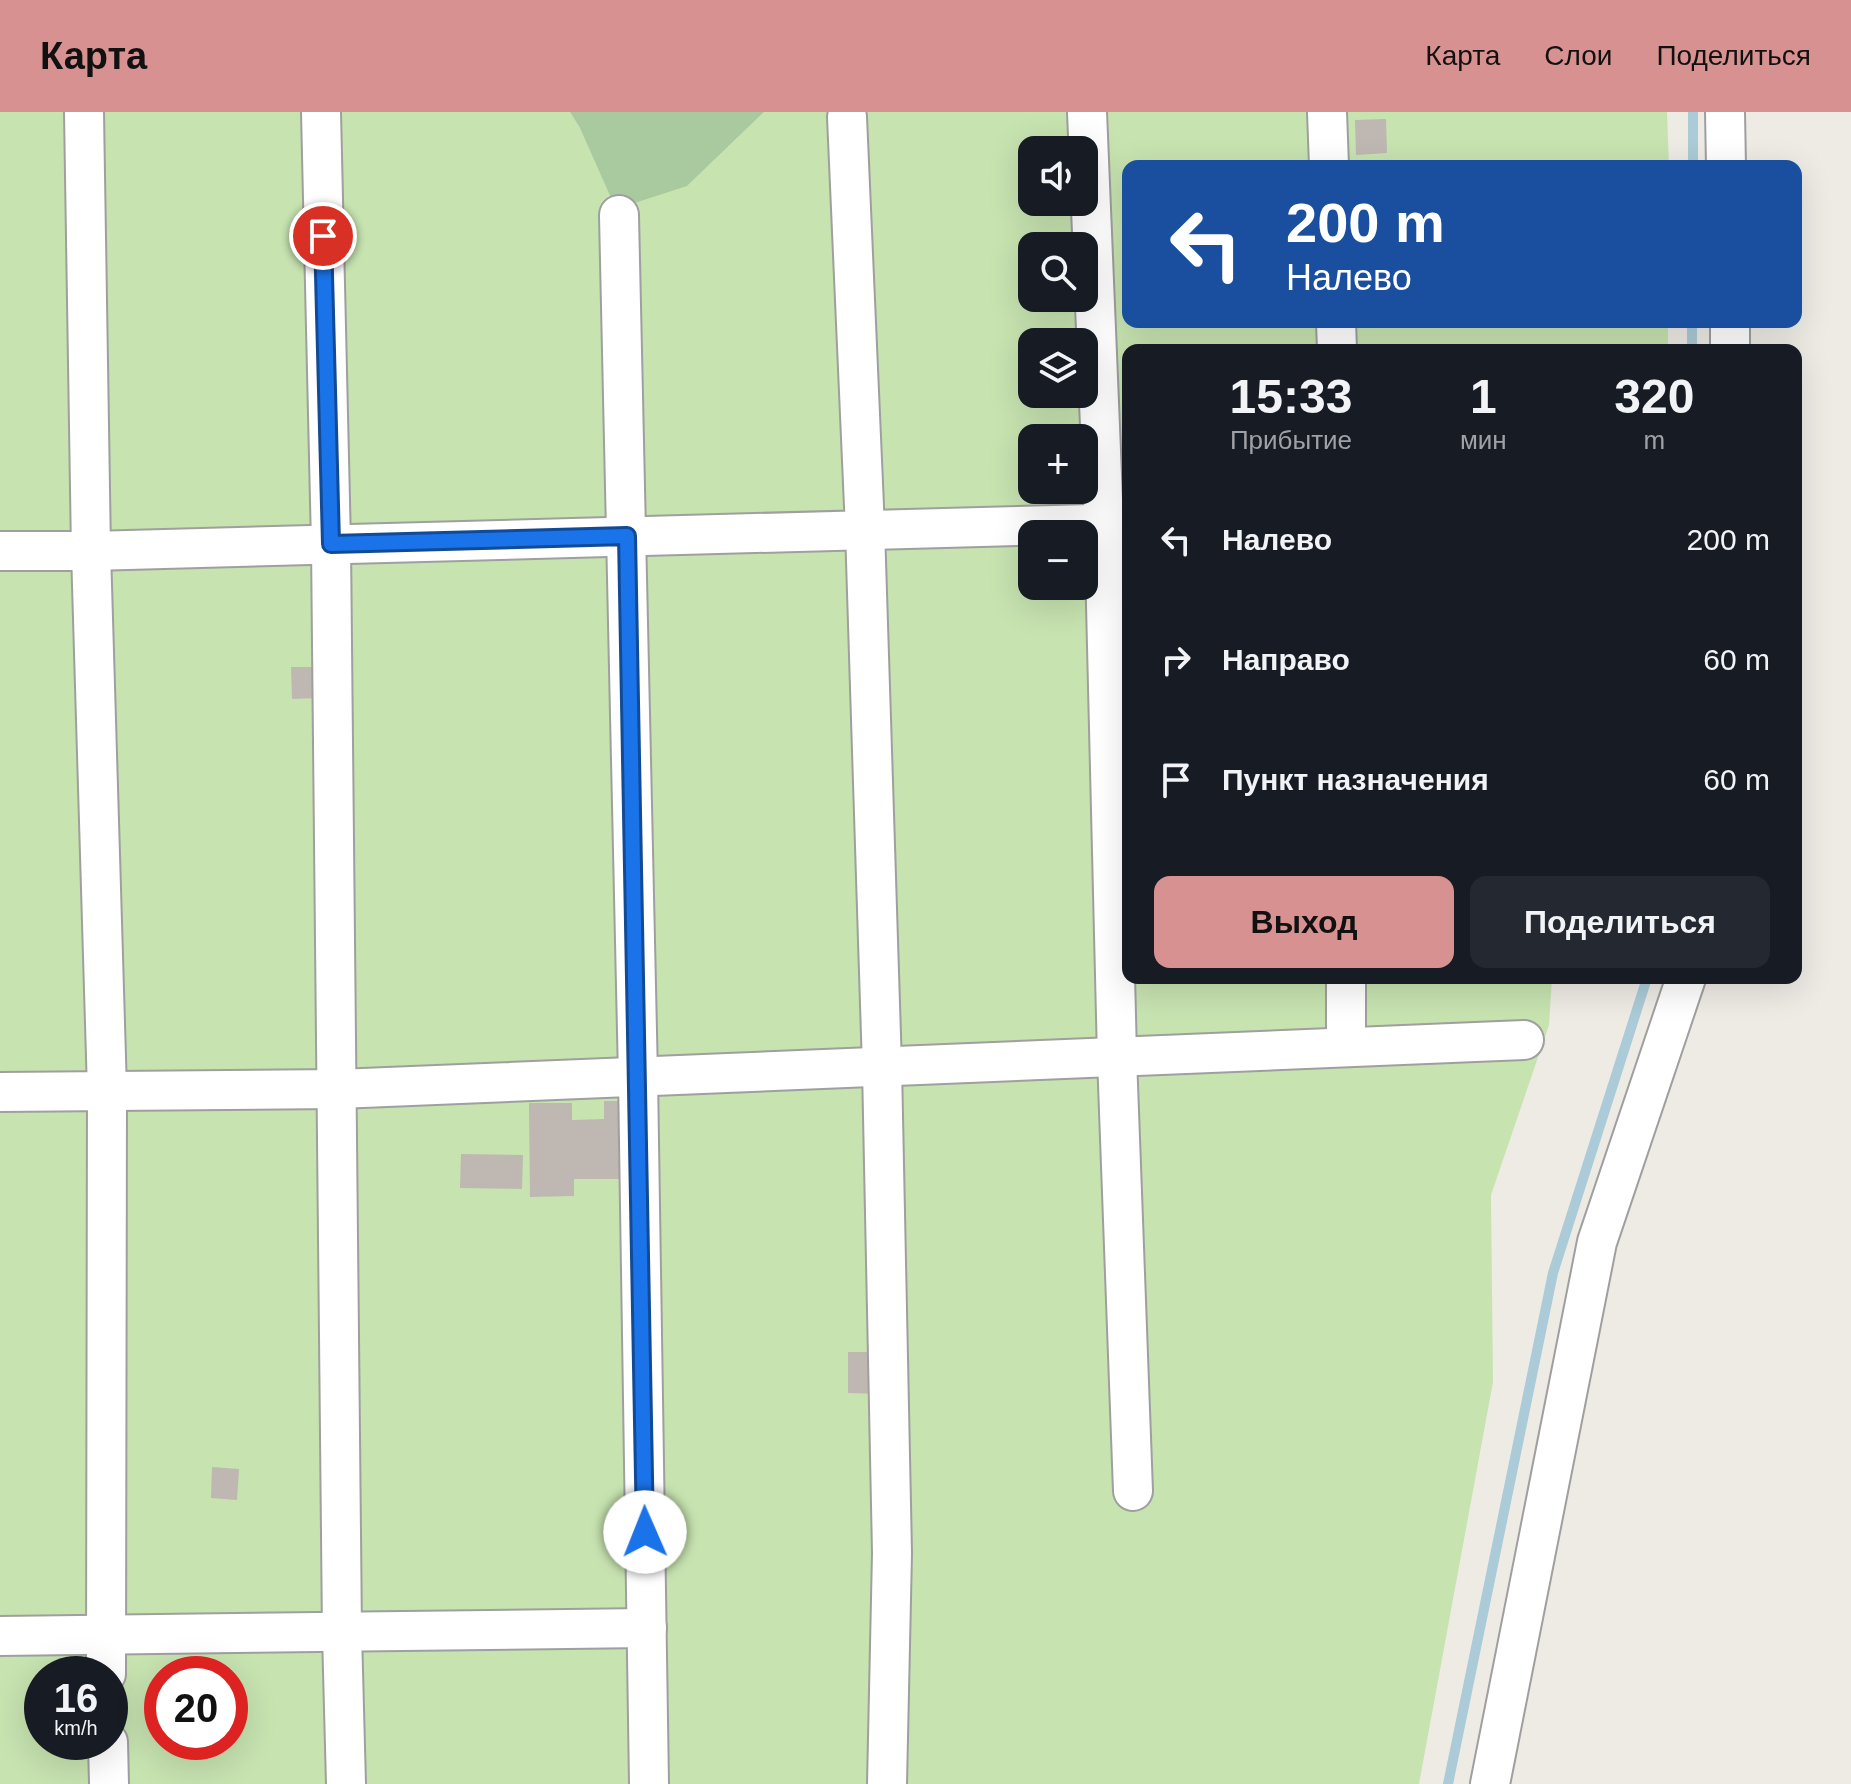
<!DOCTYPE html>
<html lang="ru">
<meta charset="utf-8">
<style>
:root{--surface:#171b24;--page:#242831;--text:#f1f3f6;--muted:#9ea1a6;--accent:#d79191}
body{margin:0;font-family:Helvetica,sans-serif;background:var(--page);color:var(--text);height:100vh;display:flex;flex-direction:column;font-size:30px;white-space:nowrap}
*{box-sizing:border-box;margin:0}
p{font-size:26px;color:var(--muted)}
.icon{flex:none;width:44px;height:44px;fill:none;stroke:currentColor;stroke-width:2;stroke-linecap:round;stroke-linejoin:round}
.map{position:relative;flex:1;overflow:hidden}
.details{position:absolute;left:1122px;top:232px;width:680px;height:640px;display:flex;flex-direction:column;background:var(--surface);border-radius:16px;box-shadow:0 8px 32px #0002}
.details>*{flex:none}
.top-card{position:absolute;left:1122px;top:48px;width:680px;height:168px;border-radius:16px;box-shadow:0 8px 32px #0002;background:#1a4fa0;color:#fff;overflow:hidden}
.controls{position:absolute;left:1018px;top:24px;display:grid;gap:16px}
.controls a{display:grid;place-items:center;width:80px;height:80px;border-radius:16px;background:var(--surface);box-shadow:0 8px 32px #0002;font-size:40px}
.speed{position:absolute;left:24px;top:1544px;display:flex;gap:16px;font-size:40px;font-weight:700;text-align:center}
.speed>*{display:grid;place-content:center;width:104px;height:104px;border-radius:50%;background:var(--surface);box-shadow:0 8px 32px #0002;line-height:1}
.speed small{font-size:20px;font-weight:400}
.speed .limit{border:12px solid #d22;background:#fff;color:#111}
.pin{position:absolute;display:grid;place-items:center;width:68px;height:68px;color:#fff;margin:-34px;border:4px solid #fff;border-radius:50%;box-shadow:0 2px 8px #0007}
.me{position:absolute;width:88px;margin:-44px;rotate:359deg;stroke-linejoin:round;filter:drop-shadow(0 0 6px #0008)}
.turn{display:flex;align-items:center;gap:28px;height:168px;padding:0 32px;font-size:36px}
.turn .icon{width:104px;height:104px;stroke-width:2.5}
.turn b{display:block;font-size:56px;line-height:68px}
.eta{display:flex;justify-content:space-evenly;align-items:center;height:136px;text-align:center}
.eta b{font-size:48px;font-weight:700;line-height:56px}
.action{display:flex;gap:16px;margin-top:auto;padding:16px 32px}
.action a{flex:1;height:92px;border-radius:16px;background:var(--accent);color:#111;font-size:32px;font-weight:700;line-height:92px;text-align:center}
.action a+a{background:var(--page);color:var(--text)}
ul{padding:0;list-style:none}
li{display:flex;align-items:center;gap:24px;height:120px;padding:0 32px}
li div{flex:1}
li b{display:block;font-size:30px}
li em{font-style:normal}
header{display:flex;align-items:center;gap:48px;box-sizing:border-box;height:112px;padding:0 40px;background:var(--accent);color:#111}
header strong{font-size:38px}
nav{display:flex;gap:44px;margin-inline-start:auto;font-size:28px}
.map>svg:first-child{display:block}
</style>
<header>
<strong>Карта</strong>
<nav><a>Карта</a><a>Слои</a><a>Поделиться</a></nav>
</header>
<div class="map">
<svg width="1851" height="1672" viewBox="0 0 1851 1672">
<rect width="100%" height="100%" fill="#eeebe5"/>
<path fill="#c7e3b0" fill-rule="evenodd" d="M0 0H570L580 16 687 74 764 0H1667L1669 54H1128V210H1668V238H1128V866H1552L1549 913 1491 1083 1493 1270 1419 1672H0ZM1032 38H1084V90H1032ZM1032 134H1084V186H1032ZM1032 230H1084V282H1032ZM1032 326H1084V378H1032ZM1032 422H1084V474H1032ZM42 1562H110V1630H42ZM162 1562H230V1630H162Z"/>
<path fill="#a9c99e" d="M570 0H764L687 74 616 97 580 16Z"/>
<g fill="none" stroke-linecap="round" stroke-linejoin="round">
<g stroke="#aacbd7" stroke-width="10">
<path d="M1693 54V0"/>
<path d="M1692 238V210"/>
<path d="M1448 1672 1553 1161 1647 866"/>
</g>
</g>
<g fill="#beb7b2">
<path d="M1386 7 1387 41 1356 43 1355 8Z"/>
<path d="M291 555H318V586L292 587Z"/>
<path d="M604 989H634L635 1082H619V1067H574V1084L530 1085 529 991H572V1008L604 1007Z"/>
<path d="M461 1042 523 1043 522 1077 460 1076Z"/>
<path d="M848 1240H884V1282L848 1281Z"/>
<path d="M212 1355 239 1357 237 1388 211 1386Z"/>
</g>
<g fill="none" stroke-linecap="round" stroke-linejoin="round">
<g stroke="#9f9f9f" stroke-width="42">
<g id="minor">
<path d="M84 0 91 439 107 979 106 1562"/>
<path d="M321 0 331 432 342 1521 346 1672"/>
<path d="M1087 0 1104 411 1117 945 1133 1379"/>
<path d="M1327 0 1329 54"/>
<path d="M1725 0 1726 54"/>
<path d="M847 5 865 417 882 955 892 1441 887 1672"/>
<path d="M619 103 638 965 649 1672"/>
<path d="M1336 210 1337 238"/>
<path d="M1730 210V238"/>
<path d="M0 439H91L1128 411"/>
<path d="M1346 866V935"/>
<path d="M0 980 338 977 1524 928"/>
<path d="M0 1524 647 1516"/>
<path d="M108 1630 109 1672"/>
<path d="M1490 1672 1597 1130 1686 866"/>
</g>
</g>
<use href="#minor" stroke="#fff" stroke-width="38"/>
</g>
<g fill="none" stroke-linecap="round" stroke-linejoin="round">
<g stroke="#114b97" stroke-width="20">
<path id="route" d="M323 124 331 432 627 424 645 1420"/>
</g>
<use href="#route" stroke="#1a73e8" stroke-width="14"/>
</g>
</svg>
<div class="controls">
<a><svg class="icon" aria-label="sound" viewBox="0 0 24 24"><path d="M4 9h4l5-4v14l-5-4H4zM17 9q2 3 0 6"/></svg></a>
<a><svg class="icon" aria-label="search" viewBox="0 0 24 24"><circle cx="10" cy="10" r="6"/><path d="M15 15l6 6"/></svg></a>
<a><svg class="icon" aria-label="layers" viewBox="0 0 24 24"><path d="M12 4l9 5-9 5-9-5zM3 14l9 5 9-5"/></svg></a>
<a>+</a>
<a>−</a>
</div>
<div class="speed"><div>16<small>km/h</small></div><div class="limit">20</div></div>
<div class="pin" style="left:323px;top:124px;background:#d93025"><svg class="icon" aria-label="arrive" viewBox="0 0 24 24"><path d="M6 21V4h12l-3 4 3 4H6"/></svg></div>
<svg class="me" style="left:645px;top:1420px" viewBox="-20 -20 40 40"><circle r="19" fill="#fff"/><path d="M0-13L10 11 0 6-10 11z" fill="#1a73e8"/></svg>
<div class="top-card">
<div class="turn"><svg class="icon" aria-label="left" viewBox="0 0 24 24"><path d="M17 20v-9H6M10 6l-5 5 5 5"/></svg><div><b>200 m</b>Налево</div></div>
</div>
<section class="details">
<div class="eta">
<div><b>15:33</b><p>Прибытие</p></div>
<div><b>1</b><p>мин</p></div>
<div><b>320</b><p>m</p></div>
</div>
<ul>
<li><svg class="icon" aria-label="left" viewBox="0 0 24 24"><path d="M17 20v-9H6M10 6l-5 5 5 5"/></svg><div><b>Налево</b></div><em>200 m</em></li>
<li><svg class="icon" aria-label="right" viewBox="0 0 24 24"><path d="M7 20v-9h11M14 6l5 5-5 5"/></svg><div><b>Направо</b></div><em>60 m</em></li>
<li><svg class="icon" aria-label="arrive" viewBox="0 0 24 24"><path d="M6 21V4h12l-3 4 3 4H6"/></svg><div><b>Пункт назначения</b></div><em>60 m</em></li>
</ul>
<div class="action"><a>Выход</a><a>Поделиться</a></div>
</section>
</div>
